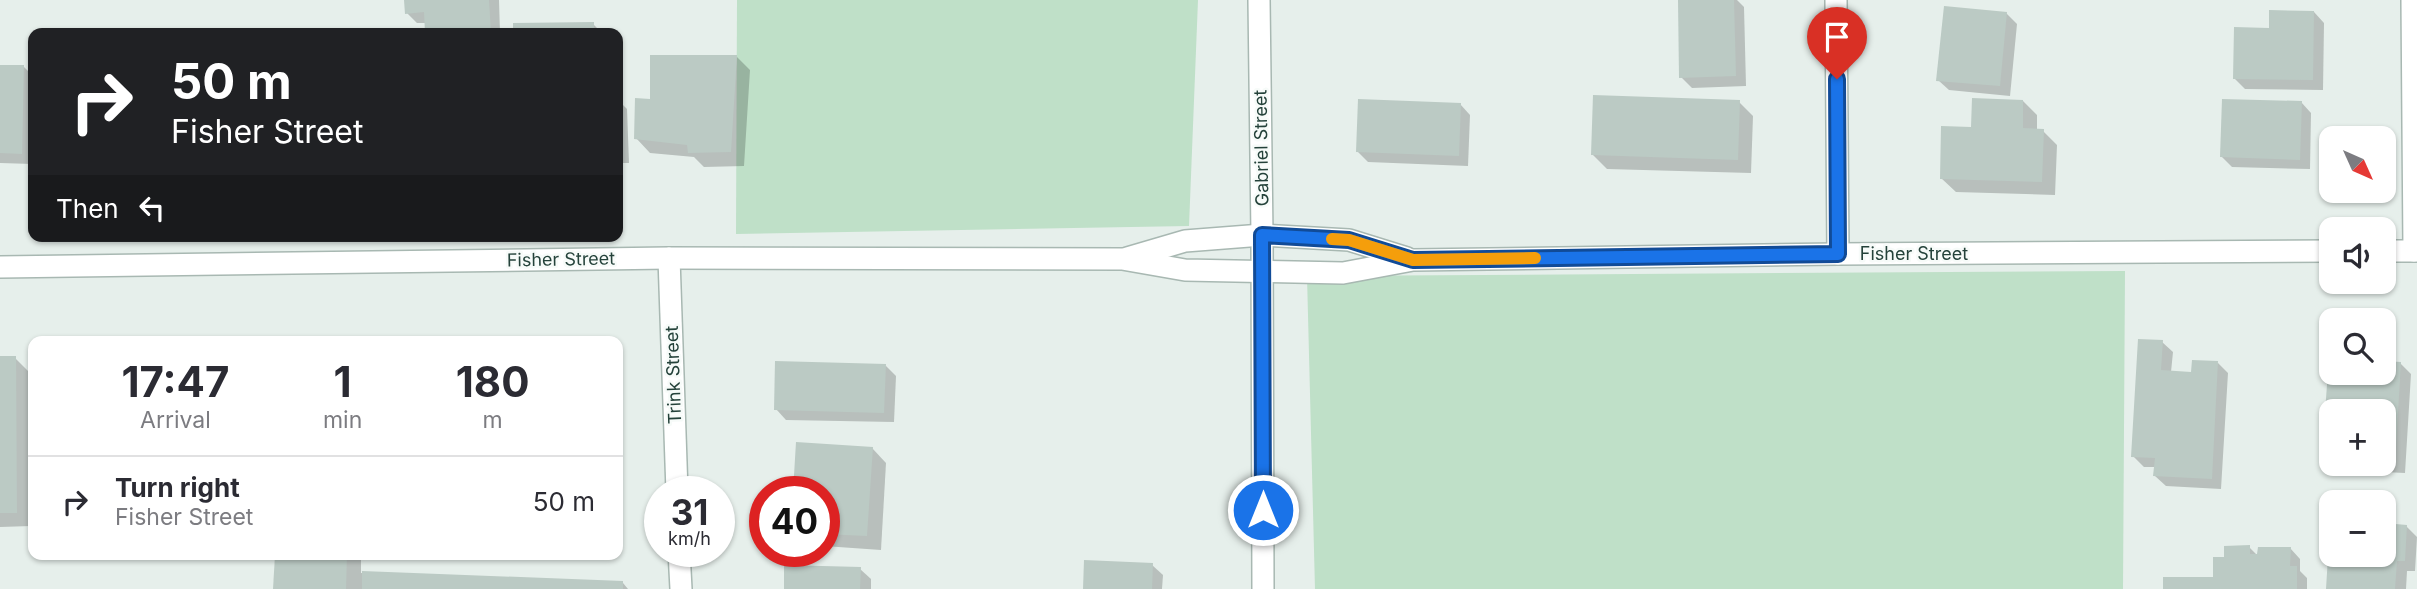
<!DOCTYPE html>
<meta charset="utf-8">
<style>
:root{--surface:#fff;--page:#f7f7f7;--text:#2b2b33;--muted:#7c7c81;--line:#e1e1e2}
body{margin:0;font-family:Inter,sans-serif;background:var(--page);color:var(--text);height:100vh;display:flex;flex-direction:column;font-size:26px;white-space:nowrap}
*{box-sizing:border-box;margin:0}
p{font-size:23px;color:var(--muted)}
.icon{flex:none;width:38px;height:38px;fill:none;stroke:currentColor;stroke-width:2;stroke-linecap:round;stroke-linejoin:round}
.map{position:relative;flex:1;overflow:hidden}
.side{position:absolute;left:28px;top:336px;width:595px;height:224px;display:flex;flex-direction:column;background:var(--surface);border-radius:14px;box-shadow:0 2px 5px #0004}
.side>*{flex:none}
.guide{position:absolute;left:28px;top:28px;width:595px;height:214px;border-radius:14px;box-shadow:0 2px 5px #0004;background:#202124;color:#fff;overflow:hidden}
.needle{width:46px;rotate:135deg}
.tools{position:absolute;left:2319px;top:126px;display:grid;gap:14px}
.tools a{display:grid;place-items:center;width:77px;height:77px;border-radius:14px;background:var(--surface);box-shadow:0 2px 5px #0004;font-size:35px}
.speed{position:absolute;left:644px;top:476px;display:flex;gap:14px;font-size:35px;font-weight:700;text-align:center}
.speed>*{display:grid;place-content:center;width:91px;height:91px;border-radius:50%;background:var(--surface);box-shadow:0 2px 5px #0004;line-height:1}
.speed small{font-size:18px;font-weight:400}
.speed .limit{border:10px solid #d22;background:#fff;color:#111}
.pin{position:absolute;display:grid;place-items:center;width:60px;height:60px;color:#fff;margin:-72px -30px;border-radius:50% 50% 50% 0;rotate:-45deg;box-shadow:0 0 7px #0007}
.pin .icon{rotate:45deg}
.me{position:absolute;width:77px;margin:-38px;rotate:0deg;stroke-linejoin:round;filter:drop-shadow(0 0 5px #0008)}
.turn{display:flex;align-items:center;gap:24px;height:147px;padding:0 28px;font-size:32px}
.turn .icon{width:91px;height:91px;stroke-width:2.5}
.turn b{display:block;font-size:49px;line-height:60px}
.then{display:flex;align-items:center;height:66px;padding:0 28px;background:#0003;gap:14px;font-size:26px}
.eta{display:flex;justify-content:space-evenly;align-items:center;height:119px;text-align:center}
.eta b{font-size:42px;font-weight:700;line-height:49px}
ul{padding:0;list-style:none}
li{display:flex;align-items:center;gap:21px;height:91px;padding:0 28px;border-top:2px solid var(--line)}
li div{flex:1}
li b{display:block;font-size:26px}
li em{font-style:normal}
.map>svg:first-child{display:block}
</style>
<div class="map">
<svg width="2417" height="589" viewBox="0 0 2417 589">
<rect width="100%" height="100%" fill="#e6efeb"/>
<g fill="#bfe0c8">
<path d="M737 0H1198L1189 226 736 234Z"/>
<path d="M2125 271 2123 589H1315L1307 276Z"/>
</g>
<g fill="#0003">
<path d="M406 0H499L500 33H427L426 23H417L407 13Z"/>
<path d="M1680 0H1737L1744 7 1746 86 1692 88 1681 77Z"/>
<path d="M2314 12 2324 23 2323 90 2245 89 2234 78 2270 29Z"/>
<path d="M2006 13 2017 24 2010 96 1949 90 1938 80Z"/>
<path d="M593 24 602 33H515V25Z"/>
<path d="M736 56 750 70 744 166 704 167 694 157 650 153 636 138 652 101Z"/>
<path d="M0 66 24 67 33 76 32 164 0 163Z"/>
<path d="M618 100 627 109 629 163H618Z"/>
<path d="M2023 101 2037 115V130L2043 131 2057 145 2055 195 1956 192 1941 178 1973 129Z"/>
<path d="M1739 102 1753 116 1751 173 1607 169 1593 155Z"/>
<path d="M2301 102 2311 113 2310 169 2232 167 2222 157Z"/>
<path d="M1460 104 1470 115 1468 166 1368 162 1358 152Z"/>
<path d="M2162 342 2173 352 2171 372 2193 374 2218 363 2228 373 2221 489 2166 486 2155 476 2156 467H2144L2133 456Z"/>
<path d="M2331 351V373H2384V356L2390 363H2400L2411 374 2405 473 2341 470 2335 464H2384V411H2331V431L2326 427Z"/>
<path d="M0 358H15L29 372 31 526 0 527Z"/>
<path d="M886 366 896 376 894 422 786 420 776 409Z"/>
<path d="M872 448 886 463 881 550 824 546V492Z"/>
<path d="M2384 525 2406 526 2417 537 2415 571H2407L2406 589H2328L2331 532V555H2384Z"/>
<path d="M2249 547 2259 557 2290 548 2300 559V571L2307 578V589H2164L2215 579 2226 559Z"/>
<path d="M276 555H361V573L623 583 628 589H275Z"/>
<path d="M1152 565 1163 575 1162 589H1085Z"/>
<path d="M860 569 871 579V589H786Z"/>
</g>
<g fill="#bbcac4">
<path d="M404 0H489L491 33H425L424 12 405 14Z"/>
<path d="M1678 0H1734L1736 76 1679 78Z"/>
<path d="M1944 6 2007 12 2000 86 1936 81Z"/>
<path d="M2269 10 2314 11 2313 80 2233 79 2234 27 2269 28Z"/>
<path d="M594 22V33H513V23Z"/>
<path d="M650 55H737L731 152 688 153 687 145 634 139 635 98 650 99Z"/>
<path d="M0 65H24L22 154 0 153Z"/>
<path d="M1593 95 1740 100 1738 160 1591 155Z"/>
<path d="M1972 98 2023 100V128L2044 129 2042 182 1940 179 1941 126 1971 127Z"/>
<path d="M1358 99 1461 103 1459 156 1356 152Z"/>
<path d="M2222 99 2302 101 2300 160 2220 157Z"/>
<path d="M2138 339 2163 340 2161 370 2191 372 2192 360 2218 361 2212 479 2153 476 2155 458 2131 457Z"/>
<path d="M0 356H16L17 513H0Z"/>
<path d="M2329 356H2331V373H2384V361L2401 362 2395 464 2384 463V411H2331V427H2324Z"/>
<path d="M775 361 886 364 884 413 774 410Z"/>
<path d="M796 442 873 447 867 536 824 534V492H793Z"/>
<path d="M2384 523 2407 525 2405 561H2397L2395 589H2326L2329 540 2331 541V555H2384Z"/>
<path d="M2250 545V554H2257L2258 547H2291L2290 566H2297V589H2163V577H2213V557H2224V546Z"/>
<path d="M275 555H347L346 589H273Z"/>
<path d="M1084 560 1153 563 1152 589H1083Z"/>
<path d="M784 565 861 567 860 589H784Z"/>
<path d="M362 571 623 581V589H362Z"/>
</g>
<g fill="none" stroke-linecap="round" stroke-linejoin="round">
<g stroke="#a8b8b2" stroke-width="24">
<g id="minor">
<path d="M1259 0 1262 235 1263 589"/>
<path d="M1836 0 1838 254"/>
<path d="M2412 0 2414 251"/>
<path d="M2384 251H2417"/>
<path d="M669 258 677 492"/>
<path d="M1127 258 1185 241 1262 235 1349 240 1407 258"/>
<path d="M0 267 669 258 1122 259 1185 270 1343 273 1413 260 1838 254 2331 251"/>
<path d="M679 551 681 589"/>
</g>
</g>
<use href="#minor" stroke="#fff" stroke-width="21"/>
</g>
<g fill="none" stroke-linecap="round" stroke-linejoin="round">
<g stroke="#114b97" stroke-width="18">
<path id="route" d="M1263 510 1262 235 1349 240 1413 260 1838 254 1837 79"/>
</g>
<use href="#route" stroke="#1a73e8" stroke-width="12"/>
<path stroke="#f59e0b" stroke-width="12" d="M1332 239 1349 240 1413 260 1535 258"/>
</g>
<g text-anchor="middle" dominant-baseline="central" stroke-width="5" stroke-linejoin="round" paint-order="stroke">
<g font-size="18" fill="#24423a" stroke="#f7fbf9">
<text transform="translate(1261 148) rotate(-91)">Gabriel Street</text>
<text x="1914" y="253">Fisher Street</text>
<text transform="translate(561 259) rotate(-1)">Fisher Street</text>
<text transform="translate(673 375) rotate(-92)">Trink Street</text>
</g>
</g>
</svg>
<div class="tools">
<a><svg class="needle" viewBox="-14 -14 28 28"><path d="M0-13l5 13h-10z" fill="#e53935"/><path d="M0 13l5-13h-10z" fill="#7c7c81"/></svg></a>
<a><svg class="icon" aria-label="sound" viewBox="0 0 24 24"><path d="M4 9h4l5-4v14l-5-4H4zM17 9q2 3 0 6"/></svg></a>
<a><svg class="icon" aria-label="search" viewBox="0 0 24 24"><circle cx="10" cy="10" r="6"/><path d="M15 15l6 6"/></svg></a>
<a>+</a>
<a>−</a>
</div>
<div class="speed"><div>31<small>km/h</small></div><div class="limit">40</div></div>
<div class="pin" style="left:1837px;top:79px;background:#d93025"><svg class="icon" aria-label="arrive" viewBox="0 0 24 24"><path d="M6 21V4h12l-3 4 3 4H6"/></svg></div>
<svg class="me" style="left:1263px;top:510px" viewBox="-20 -20 40 40"><circle r="17" fill="#1a73e8" stroke="#fff" stroke-width="3"/><path d="M0-11L8 9 0 5-8 9z" fill="#fff"/></svg>
<div class="guide">
<div class="turn"><svg class="icon" aria-label="right" viewBox="0 0 24 24"><path d="M7 20v-9h11M14 6l5 5-5 5"/></svg><div><b>50 m</b>Fisher Street</div></div>
<div class="then">Then<svg class="icon" aria-label="left" viewBox="0 0 24 24"><path d="M17 20v-9H6M10 6l-5 5 5 5"/></svg></div>
</div>
<section class="side">
<div class="eta">
<div><b>17:47</b><p>Arrival</p></div>
<div><b>1</b><p>min</p></div>
<div><b>180</b><p>m</p></div>
</div>
<ul>
<li><svg class="icon" aria-label="right" viewBox="0 0 24 24"><path d="M7 20v-9h11M14 6l5 5-5 5"/></svg><div><b>Turn right</b><p>Fisher Street</p></div><em>50 m</em></li>
</ul>
</section>
</div>
